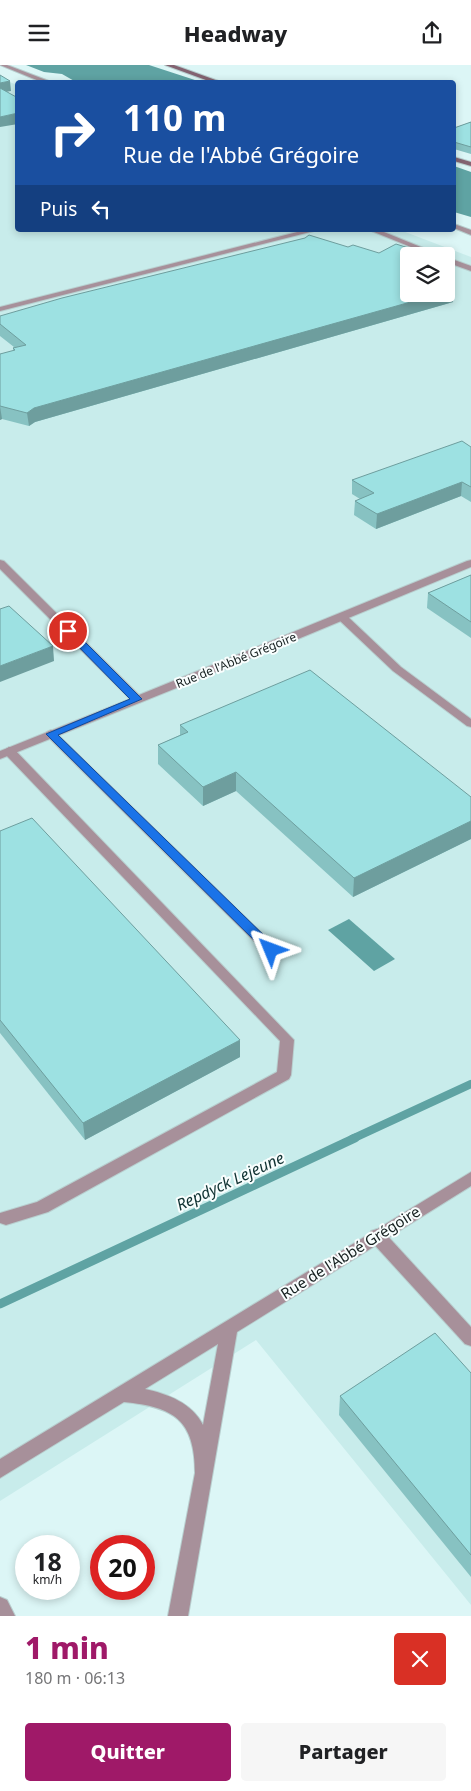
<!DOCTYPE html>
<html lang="fr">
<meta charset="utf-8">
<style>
:root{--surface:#fff;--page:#f6f6f6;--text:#202124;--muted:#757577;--accent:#9f1968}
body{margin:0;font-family:"Noto Sans",sans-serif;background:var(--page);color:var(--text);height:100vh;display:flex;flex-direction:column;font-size:19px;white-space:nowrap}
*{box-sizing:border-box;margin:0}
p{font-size:16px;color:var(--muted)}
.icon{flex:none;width:28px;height:28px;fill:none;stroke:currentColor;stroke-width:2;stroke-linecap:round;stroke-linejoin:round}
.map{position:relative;height:1551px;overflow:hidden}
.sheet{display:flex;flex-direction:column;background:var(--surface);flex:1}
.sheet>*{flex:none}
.hud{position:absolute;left:15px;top:15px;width:441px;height:152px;border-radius:5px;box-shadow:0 2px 8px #0003;background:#1a4fa0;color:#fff;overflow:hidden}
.buttons{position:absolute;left:400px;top:182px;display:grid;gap:10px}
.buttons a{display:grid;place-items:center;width:55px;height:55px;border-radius:5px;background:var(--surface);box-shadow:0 2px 8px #0003;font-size:25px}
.speed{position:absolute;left:15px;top:1470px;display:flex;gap:10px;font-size:25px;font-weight:700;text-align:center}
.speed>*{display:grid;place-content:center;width:65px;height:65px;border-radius:50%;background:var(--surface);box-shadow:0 2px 8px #0003;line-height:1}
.speed small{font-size:12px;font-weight:400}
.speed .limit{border:8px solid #d22;background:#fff;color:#111}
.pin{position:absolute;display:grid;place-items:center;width:42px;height:42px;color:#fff;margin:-21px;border:2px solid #fff;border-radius:50%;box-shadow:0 1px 5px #0007}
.me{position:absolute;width:55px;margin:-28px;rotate:314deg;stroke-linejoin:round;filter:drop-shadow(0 0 4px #0008)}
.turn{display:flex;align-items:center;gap:18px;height:105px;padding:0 25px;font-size:22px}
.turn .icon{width:65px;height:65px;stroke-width:2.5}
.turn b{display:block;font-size:35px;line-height:42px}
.then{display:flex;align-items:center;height:48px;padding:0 25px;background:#0003;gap:10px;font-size:19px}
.round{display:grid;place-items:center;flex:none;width:52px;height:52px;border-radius:5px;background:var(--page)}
.overview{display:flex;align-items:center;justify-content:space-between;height:85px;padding:0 25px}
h1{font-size:30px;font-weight:800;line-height:38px;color:var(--accent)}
.action{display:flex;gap:10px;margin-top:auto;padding:10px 25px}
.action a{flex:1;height:58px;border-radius:5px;background:var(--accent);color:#fff;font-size:20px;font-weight:800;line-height:58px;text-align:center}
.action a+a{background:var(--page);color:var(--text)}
header{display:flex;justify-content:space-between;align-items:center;height:65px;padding:0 25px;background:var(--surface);font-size:22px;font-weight:800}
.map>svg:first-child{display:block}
</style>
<header><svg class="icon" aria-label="menu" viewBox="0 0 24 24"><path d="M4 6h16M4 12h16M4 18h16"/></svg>Headway<svg class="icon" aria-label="share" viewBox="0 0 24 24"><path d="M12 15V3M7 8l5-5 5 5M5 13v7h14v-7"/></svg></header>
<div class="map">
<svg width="471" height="1551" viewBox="0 0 471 1551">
<rect width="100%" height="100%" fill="#dcf6f6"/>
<path fill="#c8eceb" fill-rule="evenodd" d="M0 13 17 20 18 165H400L471 192V1540L256 1275 0 1436ZM409 191H446V229H409Z"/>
<g fill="#5fa3a3">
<path d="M26 0H149L201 17H76L62 9 44 7Z"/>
<path d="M454 101 471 107V152L454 147Z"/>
<path d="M349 854 395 894 374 906 328 865Z"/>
</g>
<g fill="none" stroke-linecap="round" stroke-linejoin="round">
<path stroke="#5fa3a3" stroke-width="8" d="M352 1074 471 1019"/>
<path stroke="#5fa3a3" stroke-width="9" d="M0 1239 355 1073"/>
<g stroke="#b8cfcf" stroke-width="2">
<g id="service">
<path d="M305 165H318L0 246V242Z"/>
<path d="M369 165H379L443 191H433Z"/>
<path d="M446 192 471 201V206L446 197Z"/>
<path d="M342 549 346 550 401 602 471 654V662L467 661 393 606 338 554 337 552 338 550Z"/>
<path d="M51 665 55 667 276 882 278 885 276 888H266L47 671 45 669 47 667Z"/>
<path d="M9 682 13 683 294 975 291 1010 289 1014 48 1147 6 1160 0 1158V1148L37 1137 277 1007 280 976 5 689 3 686Z"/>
<path d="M377 1164 383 1166 471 1262V1281L465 1279 371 1176 369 1171 371 1166Z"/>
</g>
</g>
<g stroke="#b8cfcf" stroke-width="2">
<g id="minor">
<path d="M0 0H7L54 18H44Z"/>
<path d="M454 159 471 165V170L454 163Z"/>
<path d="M0 495 4 496 139 630 467 496 471 495V502L298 574 0 694V686L130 634 0 504Z"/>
<path d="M471 1107V1121L237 1267 188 1551H168L195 1408C195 1355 174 1342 124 1337L0 1413V1394ZM218 1279 203 1360C192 1338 168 1329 145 1324Z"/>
<path d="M0 1532 7 1535 15 1551H0Z"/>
</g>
</g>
<g stroke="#b8cfcf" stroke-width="2">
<g id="secondary">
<path d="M165 0H174L224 18H214Z"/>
<path d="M454 92 471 97V101L454 96Z"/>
</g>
</g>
<use href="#service" fill="#a7909a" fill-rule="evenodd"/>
<use href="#minor" fill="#a7909a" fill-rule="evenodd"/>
<use href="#secondary" fill="#836371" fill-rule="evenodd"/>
</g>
<g fill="#87c2c2">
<path d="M471 57V89L454 84V63Z"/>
<path d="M454 224 453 237 35 357 29 361 2 354 0 355V289L13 286V283L14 282 0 271V251L409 229Z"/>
<path d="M471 382V437L461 431 376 464 354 450 355 436 360 434 352 429V415Z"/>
<path d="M471 510V573L427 543 428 528Z"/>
<path d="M180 660 471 732V774L353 832 236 726 203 741 158 699V680L180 670Z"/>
<path d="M0 766 240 992 85 1075 0 968Z"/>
<path d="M471 1308V1512L339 1350 340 1331Z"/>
</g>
<g fill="#6e9e9e">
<path d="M10 16 11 26 0 28V18Z"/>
<path d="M18 48V59L0 62V52Z"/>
<path d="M454 224 453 237 35 357 29 361 27 348 34 343 439 229H446V227Z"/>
<path d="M0 341 2 354 0 355Z"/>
<path d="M462 417 461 431 376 464 377 449Z"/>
<path d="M53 581 54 596 0 617V601Z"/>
<path d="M236 707V726L203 741V722Z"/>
<path d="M471 756V774L353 832 354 813Z"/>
<path d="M240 975V992L85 1075 83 1058Z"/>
</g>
<g fill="#9de1e2" stroke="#6e9e9e">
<path d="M0 10 10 16 0 18Z"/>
<path d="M0 23 18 33V48L0 52Z"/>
<path d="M471 57V82L454 77V63Z"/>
<path d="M309 170 348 182 353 180 379 188 396 179 434 191H409V208L407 209 409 210V229H439L34 343 27 348 0 341V289L15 285 13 283 26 280 0 259V251L62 233 305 173Z"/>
<path d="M446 222 454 224 446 227Z"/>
<path d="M462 376 471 382V422L462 417 377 449 355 436 374 428 352 415Z"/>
<path d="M471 510V557L428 528Z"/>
<path d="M9 541 53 581 0 601V544Z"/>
<path d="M310 605 471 732V756L354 813 236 707 203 722 158 680 188 667 180 660Z"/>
<path d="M32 753 240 975 83 1058 0 955V766Z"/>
<path d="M435 1268 471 1308V1490L340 1331Z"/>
</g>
<path fill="#1a73e8" stroke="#114b97" d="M68 563 72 564 142 634 58 670 276 882 277 885 276 888H267L46 669 130 634 65 568 64 566Z"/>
<g text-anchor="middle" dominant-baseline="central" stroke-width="4" stroke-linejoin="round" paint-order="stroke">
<g font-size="12" fill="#151f1f" stroke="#f9fefe">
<text transform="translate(236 595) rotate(-22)">Rue de l'Abbé Grégoire</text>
</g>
<g font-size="15" fill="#151f1f" stroke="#f9fefe">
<text transform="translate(350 1187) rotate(-32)">Rue de l'Abbé Grégoire</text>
</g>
<g font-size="16" font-style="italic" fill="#133" stroke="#f9fefe">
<text transform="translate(230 1116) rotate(-25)">Repdyck Lejeune</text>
</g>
</g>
</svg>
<div class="buttons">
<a><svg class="icon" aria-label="layers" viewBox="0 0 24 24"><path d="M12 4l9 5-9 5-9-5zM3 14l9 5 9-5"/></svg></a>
</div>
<div class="speed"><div>18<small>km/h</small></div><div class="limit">20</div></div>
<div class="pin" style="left:68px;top:566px;background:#d93025"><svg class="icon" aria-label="arrive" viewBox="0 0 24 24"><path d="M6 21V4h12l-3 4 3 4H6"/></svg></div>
<svg class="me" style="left:271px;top:885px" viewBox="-20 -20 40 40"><path d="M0-17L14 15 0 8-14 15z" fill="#1a73e8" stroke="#fff" stroke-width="4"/></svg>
<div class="hud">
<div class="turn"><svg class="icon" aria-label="right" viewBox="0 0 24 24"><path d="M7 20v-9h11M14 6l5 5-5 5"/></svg><div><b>110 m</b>Rue de l'Abbé Grégoire</div></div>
<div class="then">Puis<svg class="icon" aria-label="left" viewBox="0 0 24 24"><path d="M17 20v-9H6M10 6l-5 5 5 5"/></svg></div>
</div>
</div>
<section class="sheet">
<div class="overview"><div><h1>1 min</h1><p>180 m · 06:13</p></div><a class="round" style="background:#d93025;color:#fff"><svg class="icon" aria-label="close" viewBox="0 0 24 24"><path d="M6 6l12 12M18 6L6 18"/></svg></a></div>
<div class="action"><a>Quitter</a><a>Partager</a></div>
</section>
